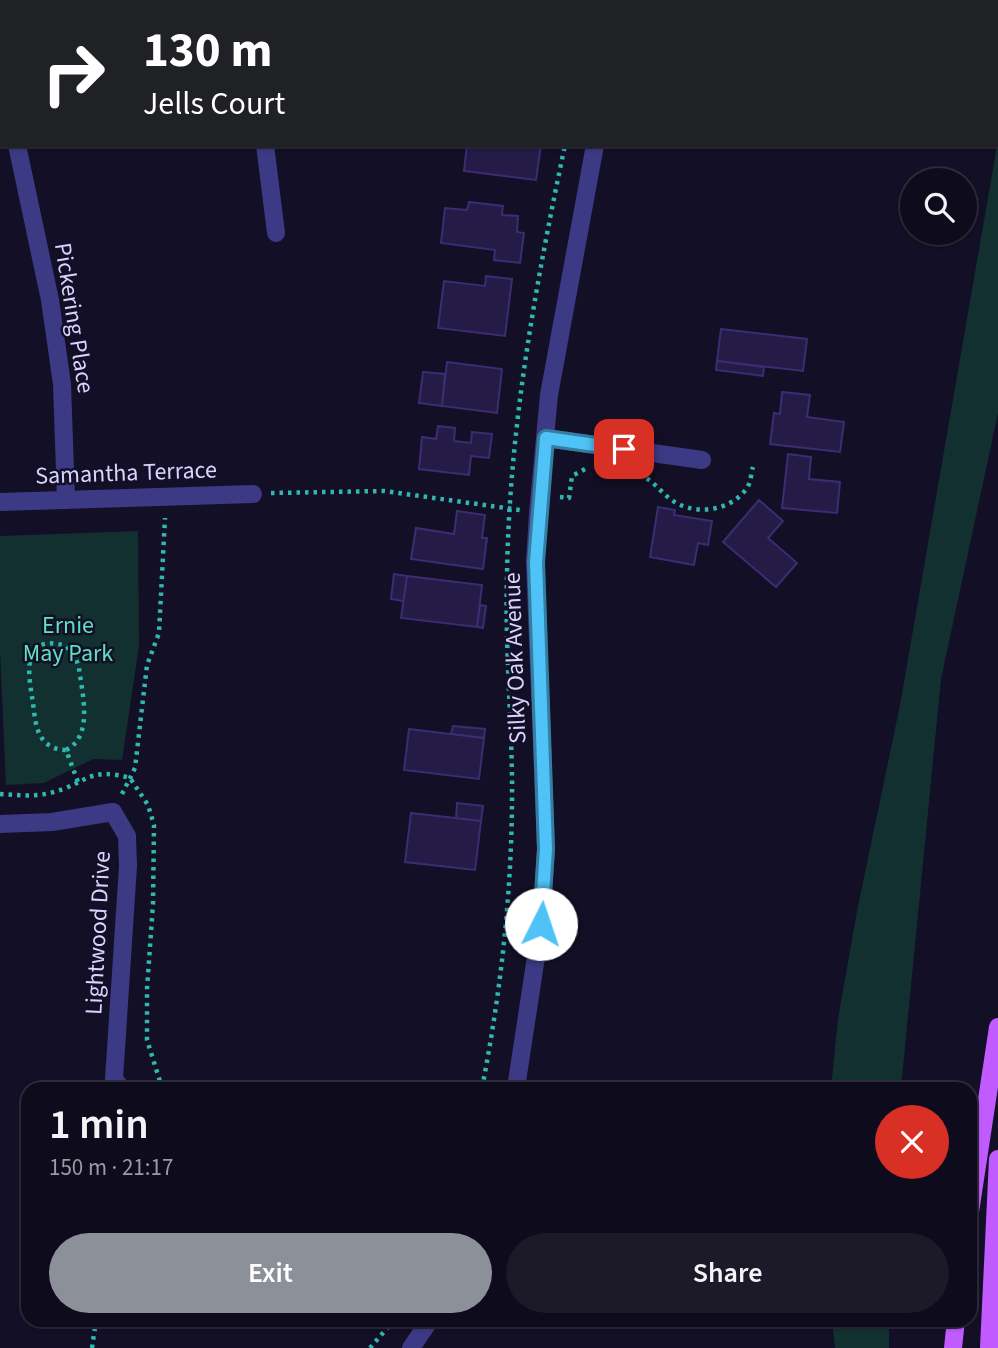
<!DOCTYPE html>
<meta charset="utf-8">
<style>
:root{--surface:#0e0b1c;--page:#1c1929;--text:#f1f3f6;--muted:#9b9ba3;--line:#2e2b3b;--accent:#8c9099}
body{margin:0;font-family:"Source Sans 3",sans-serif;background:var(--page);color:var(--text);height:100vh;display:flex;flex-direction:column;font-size:26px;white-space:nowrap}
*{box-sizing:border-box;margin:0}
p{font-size:23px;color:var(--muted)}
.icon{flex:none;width:38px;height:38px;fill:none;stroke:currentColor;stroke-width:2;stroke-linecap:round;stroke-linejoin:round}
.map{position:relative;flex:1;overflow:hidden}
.details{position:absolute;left:21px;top:1082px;width:956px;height:245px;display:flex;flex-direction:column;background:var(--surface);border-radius:21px;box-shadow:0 2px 5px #0004,0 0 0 2px var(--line)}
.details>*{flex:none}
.guide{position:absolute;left:0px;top:0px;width:999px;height:147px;box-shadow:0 2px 5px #0004,0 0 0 2px var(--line);background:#202124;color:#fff;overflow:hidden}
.tools{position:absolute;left:900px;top:168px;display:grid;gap:14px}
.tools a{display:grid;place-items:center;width:77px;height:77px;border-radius:50%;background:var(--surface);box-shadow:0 2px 5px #0004,0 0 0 2px var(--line);font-size:35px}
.pin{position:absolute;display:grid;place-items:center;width:60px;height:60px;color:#fff;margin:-30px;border-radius:14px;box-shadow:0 4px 10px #0006}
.me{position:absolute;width:77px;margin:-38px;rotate:4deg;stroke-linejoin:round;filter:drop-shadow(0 0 5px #0008)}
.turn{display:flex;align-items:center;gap:24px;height:147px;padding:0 28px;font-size:32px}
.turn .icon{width:91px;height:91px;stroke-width:2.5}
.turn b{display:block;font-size:49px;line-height:60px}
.round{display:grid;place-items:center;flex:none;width:74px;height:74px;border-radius:37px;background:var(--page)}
.headline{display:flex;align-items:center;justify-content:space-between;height:119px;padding:0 28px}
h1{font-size:42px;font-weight:600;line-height:52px}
.action{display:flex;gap:14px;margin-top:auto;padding:14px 28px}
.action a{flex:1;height:80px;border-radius:42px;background:var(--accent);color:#fff;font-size:28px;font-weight:600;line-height:80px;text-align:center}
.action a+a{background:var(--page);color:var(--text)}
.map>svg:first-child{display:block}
</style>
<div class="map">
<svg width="998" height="1348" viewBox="0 0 998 1348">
<rect width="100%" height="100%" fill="#130f26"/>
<g fill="#12302f">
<path d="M998 140V413L941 679 901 1088H831L838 1019 857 911 900 705Z"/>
<path d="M138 531 139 646 122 760 93 759 44 783 6 785 0 651V536Z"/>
<path d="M832 1320H889V1348H835Z"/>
</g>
<g fill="#241b47" stroke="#3b2d73" stroke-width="2">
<path d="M467 145H541L536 180 464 171Z"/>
<path d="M469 202 503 206 502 215 518 216 517 232 524 233 520 263 494 260 495 250 441 243 445 208 467 210Z"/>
<path d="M486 276 512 279 505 336 438 328 444 281 485 286Z"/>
<path d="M721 329 807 339 803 371 717 361Z"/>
<path d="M717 361 764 367 763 376 716 370Z"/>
<path d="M447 362 502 369 497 413 442 406Z"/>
<path d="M423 372 445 374 442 406 419 403Z"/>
<path d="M782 392 810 395 807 417 844 422 840 452 770 444 774 413 780 414Z"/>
<path d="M438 426 455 428 454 441 471 443 472 432 492 434 489 458 471 456 469 475 419 469 422 437 436 439Z"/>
<path d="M788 454 811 457 809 479 840 482 837 513 782 508Z"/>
<path d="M759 500 783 521 768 538 797 563 776 587 723 542Z"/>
<path d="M658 507 675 510 674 515 712 521 708 545 698 543 694 565 650 557Z"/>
<path d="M457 511 485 515 482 538H487L483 569 411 559 416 528 454 534Z"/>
<path d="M394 574 407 576 404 601 391 599Z"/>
<path d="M407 576 482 585 477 627 401 618Z"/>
<path d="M480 605 486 606 483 628 477 627Z"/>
<path d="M453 726 485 729 484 738 451 734Z"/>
<path d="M409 729 484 738 479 779 404 770Z"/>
<path d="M457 803 483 806 481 821 456 819Z"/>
<path d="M411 813 481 821 475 870 405 862Z"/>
</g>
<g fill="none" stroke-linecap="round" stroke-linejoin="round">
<g stroke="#2fb8b0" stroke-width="4.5" stroke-dasharray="3.5 5" stroke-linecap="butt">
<path d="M5 0 6 2"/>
<path d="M588 2 589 0"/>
<path d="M639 475C654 480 661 493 673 501 696 516 731 511 747 488 751 482 751 473 753 467"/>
<path d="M271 493 384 491 520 510"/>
<path d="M560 497 569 498 572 476 589 467"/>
<path d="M66 750C94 736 82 693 79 668L76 659 66 646C22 633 28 671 32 697 35 713 34 732 46 743 52 748 59 750 66 750L78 782"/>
<path d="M0 794C17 795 34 797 50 793 87 784 88 766 130 778L148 805 154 825 153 904 147 989V1040L162 1088"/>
<path d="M122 794 135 768 147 665 159 633 165 518"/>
<path d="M482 1088C502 986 513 882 512 777 511 710 505 643 507 576 509 430 535 288 565 145"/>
<path d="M92 1348 96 1320"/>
<path d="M370 1348 394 1320"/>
</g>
<g stroke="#3d3a85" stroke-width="18">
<path d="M619 2 620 0"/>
<path d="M0 81 2 87"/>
<path d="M17 145 50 300 62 384 66 500"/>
<path d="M265 145 276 233"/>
<path d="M546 438 702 460"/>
<path d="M0 502 253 494"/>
<path d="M0 824 52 822 113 812 127 836 128 866 114 1079 121 1088"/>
<path d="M516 1088 541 924 546 849 535 562 538 513 549 395 595 145"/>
<path d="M411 1348 430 1320"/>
</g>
<g stroke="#c25bff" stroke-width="18">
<path d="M970 1212 998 1027"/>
<path d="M953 1348 956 1320"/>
<path d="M989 1348 998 1159"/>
</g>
</g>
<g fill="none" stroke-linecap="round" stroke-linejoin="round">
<g stroke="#337fa1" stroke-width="18">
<path id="route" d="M541 924 546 849 536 562 546 438 624 449"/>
</g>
<use href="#route" stroke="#4fc3f7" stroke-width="12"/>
</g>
<g text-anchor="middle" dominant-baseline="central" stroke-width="5" stroke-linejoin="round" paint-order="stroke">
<g font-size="24" fill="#d9d4ff" stroke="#130f26">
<text transform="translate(74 318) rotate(81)">Pickering Place</text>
<text transform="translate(126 473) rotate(-2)">Samantha Terrace</text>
<text transform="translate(515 658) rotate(-92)">Silky Oak Avenue</text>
<text transform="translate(98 933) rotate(-87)">Lightwood Drive</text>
</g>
<g font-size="24" fill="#5fe0c0" stroke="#130f26">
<text x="68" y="625">Ernie<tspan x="68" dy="28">May Park</tspan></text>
</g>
</g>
</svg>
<div class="tools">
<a><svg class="icon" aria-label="search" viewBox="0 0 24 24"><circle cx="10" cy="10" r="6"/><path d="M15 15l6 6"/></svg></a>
</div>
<div class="pin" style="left:624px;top:449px;background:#d93025"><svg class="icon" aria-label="arrive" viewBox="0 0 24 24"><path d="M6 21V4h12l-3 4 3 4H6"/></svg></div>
<svg class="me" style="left:541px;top:924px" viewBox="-20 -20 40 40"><circle r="19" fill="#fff"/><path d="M0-13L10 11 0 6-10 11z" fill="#4fc3f7"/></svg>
<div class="guide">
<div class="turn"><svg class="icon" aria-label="right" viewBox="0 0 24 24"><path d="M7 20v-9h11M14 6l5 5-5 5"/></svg><div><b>130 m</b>Jells Court</div></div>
</div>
<section class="details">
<div class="headline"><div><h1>1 min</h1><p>150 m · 21:17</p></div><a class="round" style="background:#d93025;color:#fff"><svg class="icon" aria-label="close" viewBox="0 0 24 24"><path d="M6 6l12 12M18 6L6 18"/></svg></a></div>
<div class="action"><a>Exit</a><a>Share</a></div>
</section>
</div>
